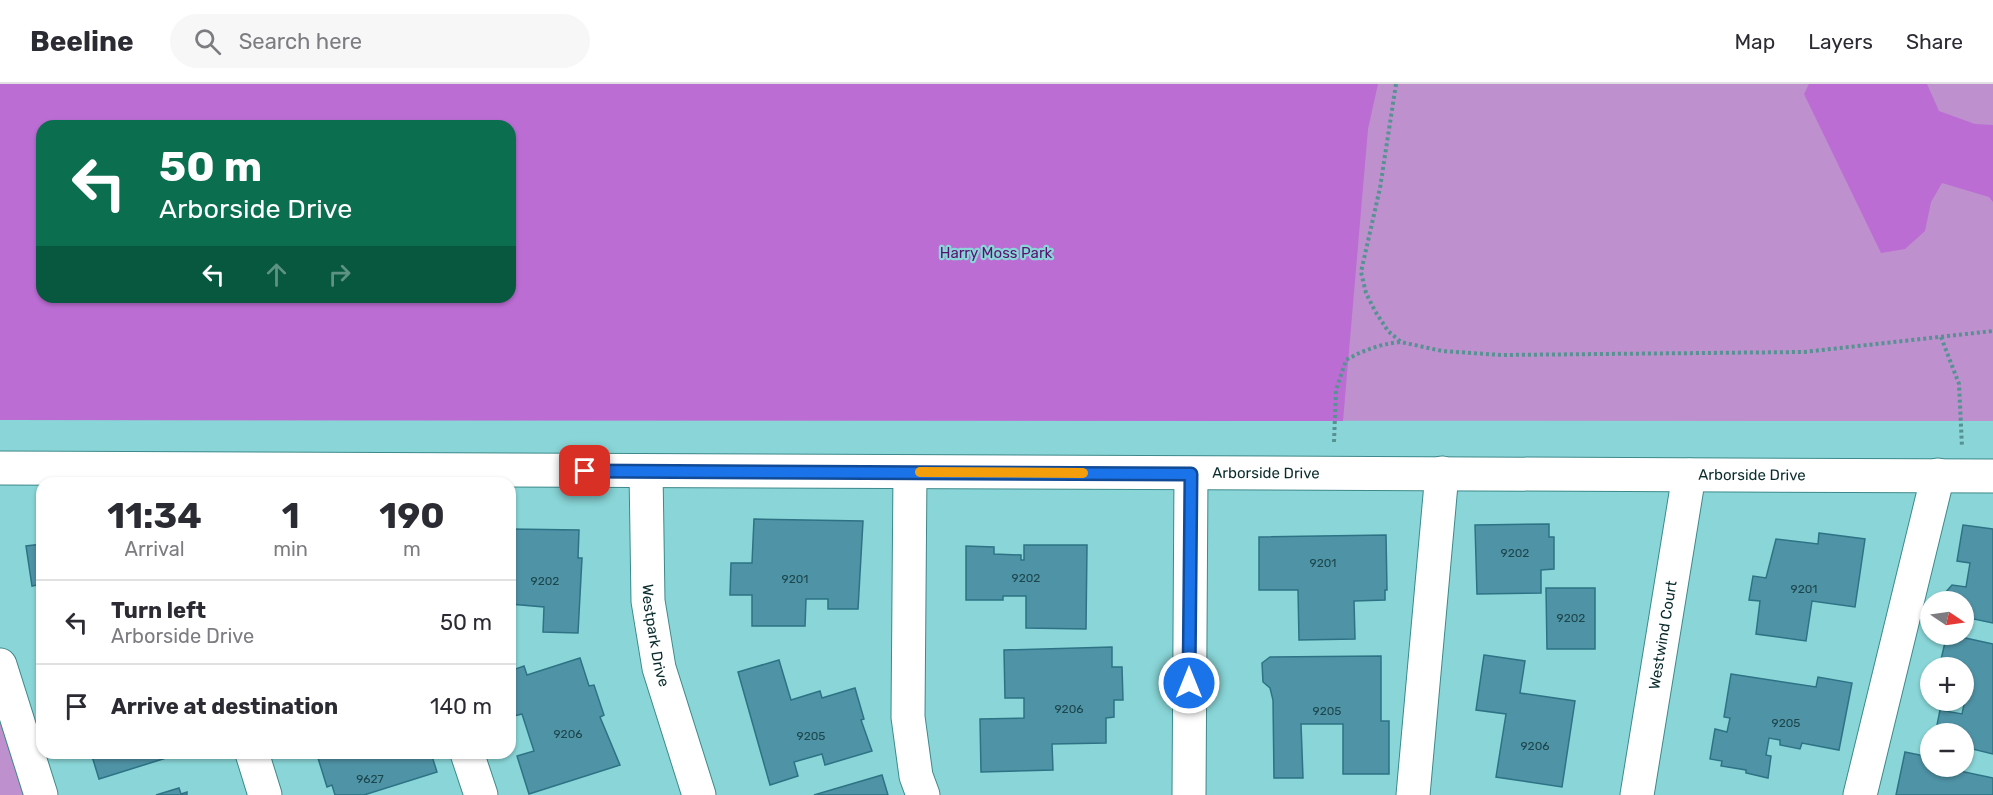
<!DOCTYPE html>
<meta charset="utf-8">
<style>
:root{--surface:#fff;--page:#f7f7f7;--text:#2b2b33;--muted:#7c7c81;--line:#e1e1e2}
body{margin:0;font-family:Rubik,sans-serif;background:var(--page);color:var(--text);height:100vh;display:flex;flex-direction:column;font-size:22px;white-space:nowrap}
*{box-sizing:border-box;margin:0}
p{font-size:20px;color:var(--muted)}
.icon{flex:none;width:33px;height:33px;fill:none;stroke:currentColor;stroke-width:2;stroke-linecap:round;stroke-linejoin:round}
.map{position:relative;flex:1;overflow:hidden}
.details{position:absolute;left:36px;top:393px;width:480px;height:282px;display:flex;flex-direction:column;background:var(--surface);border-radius:18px;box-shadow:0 2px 4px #0004}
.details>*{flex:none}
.top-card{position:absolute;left:36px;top:36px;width:480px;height:183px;border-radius:18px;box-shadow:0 2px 4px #0004;background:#0b6e4f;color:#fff;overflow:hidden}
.needle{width:39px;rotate:103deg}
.tools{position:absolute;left:1920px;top:507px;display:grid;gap:12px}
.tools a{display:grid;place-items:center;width:54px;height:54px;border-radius:50%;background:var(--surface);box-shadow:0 2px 4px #0004;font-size:30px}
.pin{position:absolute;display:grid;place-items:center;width:51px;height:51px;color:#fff;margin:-26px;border-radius:12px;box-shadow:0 3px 9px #0006}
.me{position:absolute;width:66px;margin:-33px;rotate:0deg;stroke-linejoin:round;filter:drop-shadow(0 0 4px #0008)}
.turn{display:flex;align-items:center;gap:21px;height:126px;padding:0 24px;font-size:27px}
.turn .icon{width:78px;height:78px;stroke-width:2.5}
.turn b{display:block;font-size:42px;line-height:51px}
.lanes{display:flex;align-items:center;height:57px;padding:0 24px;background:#0003;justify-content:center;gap:30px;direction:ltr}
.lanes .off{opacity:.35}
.eta{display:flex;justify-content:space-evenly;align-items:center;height:102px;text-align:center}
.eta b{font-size:36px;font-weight:700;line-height:42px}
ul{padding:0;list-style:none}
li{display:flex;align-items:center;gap:18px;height:84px;padding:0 24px;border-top:2px solid var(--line)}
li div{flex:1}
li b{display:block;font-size:22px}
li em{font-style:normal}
header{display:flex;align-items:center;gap:36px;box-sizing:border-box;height:84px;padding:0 30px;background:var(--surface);border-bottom:2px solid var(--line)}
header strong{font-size:28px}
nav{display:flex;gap:33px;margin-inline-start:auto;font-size:21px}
.search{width:420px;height:54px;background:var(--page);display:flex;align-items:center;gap:15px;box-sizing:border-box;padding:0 21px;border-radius:33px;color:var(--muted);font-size:22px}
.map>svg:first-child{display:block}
</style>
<header>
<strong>Beeline</strong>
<div class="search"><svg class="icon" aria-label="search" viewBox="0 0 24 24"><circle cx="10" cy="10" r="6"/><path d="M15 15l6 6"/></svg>Search here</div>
<nav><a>Map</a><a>Layers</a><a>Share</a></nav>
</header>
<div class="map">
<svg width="1993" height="711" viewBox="0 0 1993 711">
<rect width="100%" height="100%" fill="#89d5d7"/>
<g fill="#bf90ce" fill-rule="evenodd">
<path d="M0 0H1993V337L0 336ZM42 42H510V213H42Z"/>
<path d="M0 596 36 711H0Z"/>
</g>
<g fill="#bb6dd3" fill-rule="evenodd">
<path d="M0 0H1378L1368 45 1343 337 0 336ZM42 42H510V213H42Z"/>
<path d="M1809 0H1927L1939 27 1975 40 1993 41V118L1989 113 1942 99 1931 118 1925 147 1905 165 1881 169 1804 10Z"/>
</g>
<g fill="#4f93a6" stroke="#2d7385" stroke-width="1.5">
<path d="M754 435 863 437 858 525H828V515H806L805 542H752V511H730L731 479H752Z"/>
<path d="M1549 440V453H1554V485L1541 486V509L1477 510 1475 441Z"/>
<path d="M1963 441 1993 445V539L1964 533V518H1948L1945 509 1952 501 1966 503 1970 479 1957 477Z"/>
<path d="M510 445 579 446 578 474H582L578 549 543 548 544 523 510 520Z"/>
<path d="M1819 449 1865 455 1855 523 1812 517 1806 557 1756 550 1760 517 1749 516 1753 492 1766 494 1776 455 1818 460Z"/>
<path d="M1386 451 1387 506H1385V516L1354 517 1355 555 1299 556 1298 506H1259V453Z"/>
<path d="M42 460V500L32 502 26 462Z"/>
<path d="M1024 461H1087L1086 545 1026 544V512H1003V516H966V462L994 463V470L1021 471V476H1024Z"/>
<path d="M1546 504H1595V565H1547Z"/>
<path d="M1947 550 1993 560V670L1964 663V650H1948L1949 643 1937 641 1940 626 1962 630 1969 597 1964 595V584H1939Z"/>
<path d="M1112 563V583H1122L1123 616H1114V633L1106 634V659L1052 660 1053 686 981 688 980 635 1024 634V614H1005L1004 566Z"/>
<path d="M1484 571 1525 577 1520 609 1575 617 1562 703 1496 693 1506 630 1476 626Z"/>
<path d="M1381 572V637H1389V690H1343V640H1301L1303 694H1274L1273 616 1270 604 1263 598 1262 579 1270 573Z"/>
<path d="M580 574 589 602 594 601 604 631 600 633 620 681 529 710 517 672 534 667 522 630 510 633V587L524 582 527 591Z"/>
<path d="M779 576 791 616 820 607 822 614 855 604 864 635 861 636 872 667 825 681 822 670 794 678 798 692 770 701 738 588Z"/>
<path d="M1731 590 1816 603 1818 593 1852 599 1839 666 1802 659 1800 665 1780 661V656L1769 654 1766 671 1771 672 1768 694 1746 689V686L1721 682 1722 677 1710 675 1715 645 1727 648 1730 634 1724 633Z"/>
<path d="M1905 668 1930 673V682H1950V685L1993 694V711H1896Z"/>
<path d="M91 669H179V670L99 695Z"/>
<path d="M335 669H431L437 688 364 711H335L332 701 327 703 318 674Z"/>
<path d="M882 691 888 711H814Z"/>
<path d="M179 704 181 710 187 708V711H156Z"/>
</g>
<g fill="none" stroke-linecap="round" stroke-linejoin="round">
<g stroke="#3d898b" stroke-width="35">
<g id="minor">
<path id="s1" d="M0 384 1993 392"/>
<path id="s2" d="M646 387 648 517 659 584 699 711"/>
<path d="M910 388 908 633 916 692 923 711"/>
<path d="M0 581 41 711"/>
<path d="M252 669 265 711"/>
<path d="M467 669 481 711"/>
<path d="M1189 711 1191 390"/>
<path d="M1413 711 1442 389"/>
<path id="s3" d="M1637 711 1689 391"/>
<path d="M1860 711 1938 391"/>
</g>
</g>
<g stroke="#579293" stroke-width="4" stroke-dasharray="3 3" stroke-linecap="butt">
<path d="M1396 0 1380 104 1361 188 1366 209 1375 227 1388 247 1401 258 1442 267 1501 271 1804 268 1993 247"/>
<path d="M1941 253 1959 300 1962 363"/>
<path d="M1334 358 1336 306 1346 276C1364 266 1380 260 1401 258"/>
</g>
<use href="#minor" stroke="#fff" stroke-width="33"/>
</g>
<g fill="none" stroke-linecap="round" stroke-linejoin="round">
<g stroke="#114b97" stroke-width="15">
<path id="route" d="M585 387 1191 390 1189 599"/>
</g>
<use href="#route" stroke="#1a73e8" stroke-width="10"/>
<path stroke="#f59e0b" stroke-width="10" d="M920 388 1083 389"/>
</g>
<g text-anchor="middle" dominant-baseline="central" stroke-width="4.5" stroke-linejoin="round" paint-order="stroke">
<g font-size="12" fill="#1c464b">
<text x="1515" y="469">9202</text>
<text x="1323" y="479">9201</text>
<text x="1026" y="494">9202</text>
<text x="795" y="495">9201</text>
<text x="545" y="497">9202</text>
<text x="1804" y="505">9201</text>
<text x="1571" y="534">9202</text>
<text x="1069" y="625">9206</text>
<text x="1327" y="627">9205</text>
<text x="1786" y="639">9205</text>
<text x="568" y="650">9206</text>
<text x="811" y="652">9205</text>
<text x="1535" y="662">9206</text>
<text x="370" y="695">9627</text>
</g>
<g font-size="15" fill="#5c1170" stroke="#89d5d7">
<text x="996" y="169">Harry Moss Park</text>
</g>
<g font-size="15" fill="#0b2c2d" stroke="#89d5d7">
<text stroke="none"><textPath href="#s1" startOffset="1266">Arborside Drive</textPath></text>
<text stroke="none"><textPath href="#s1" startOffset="1752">Arborside Drive</textPath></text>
<text stroke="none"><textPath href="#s2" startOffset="165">Westpark Drive</textPath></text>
<text stroke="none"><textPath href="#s3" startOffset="162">Westwind Court</textPath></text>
</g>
</g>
</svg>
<div class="tools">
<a><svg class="needle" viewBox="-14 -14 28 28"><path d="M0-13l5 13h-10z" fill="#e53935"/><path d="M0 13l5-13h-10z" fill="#7c7c81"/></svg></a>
<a>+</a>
<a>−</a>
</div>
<div class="pin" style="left:585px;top:387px;background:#d93025"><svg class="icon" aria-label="arrive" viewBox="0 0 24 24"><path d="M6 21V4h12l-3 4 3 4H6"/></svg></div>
<svg class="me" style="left:1189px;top:599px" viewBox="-20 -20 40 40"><circle r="17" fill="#1a73e8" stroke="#fff" stroke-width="3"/><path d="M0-11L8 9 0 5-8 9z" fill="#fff"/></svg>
<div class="top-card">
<div class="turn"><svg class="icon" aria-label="left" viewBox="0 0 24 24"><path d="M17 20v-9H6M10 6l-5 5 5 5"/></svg><div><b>50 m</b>Arborside Drive</div></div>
<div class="lanes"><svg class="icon" aria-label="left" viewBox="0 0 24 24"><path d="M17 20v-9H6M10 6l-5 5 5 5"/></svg><svg class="icon off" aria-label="ahead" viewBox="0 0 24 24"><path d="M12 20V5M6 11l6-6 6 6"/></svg><svg class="icon off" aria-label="right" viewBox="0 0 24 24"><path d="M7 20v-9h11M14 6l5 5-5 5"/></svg></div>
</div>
<section class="details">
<div class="eta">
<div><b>11:34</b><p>Arrival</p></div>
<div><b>1</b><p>min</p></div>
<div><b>190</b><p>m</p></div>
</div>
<ul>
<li><svg class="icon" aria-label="left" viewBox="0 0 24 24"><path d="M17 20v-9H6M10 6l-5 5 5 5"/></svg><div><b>Turn left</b><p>Arborside Drive</p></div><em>50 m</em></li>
<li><svg class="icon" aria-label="arrive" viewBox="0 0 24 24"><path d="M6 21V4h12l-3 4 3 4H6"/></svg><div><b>Arrive at destination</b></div><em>140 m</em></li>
</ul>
</section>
</div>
